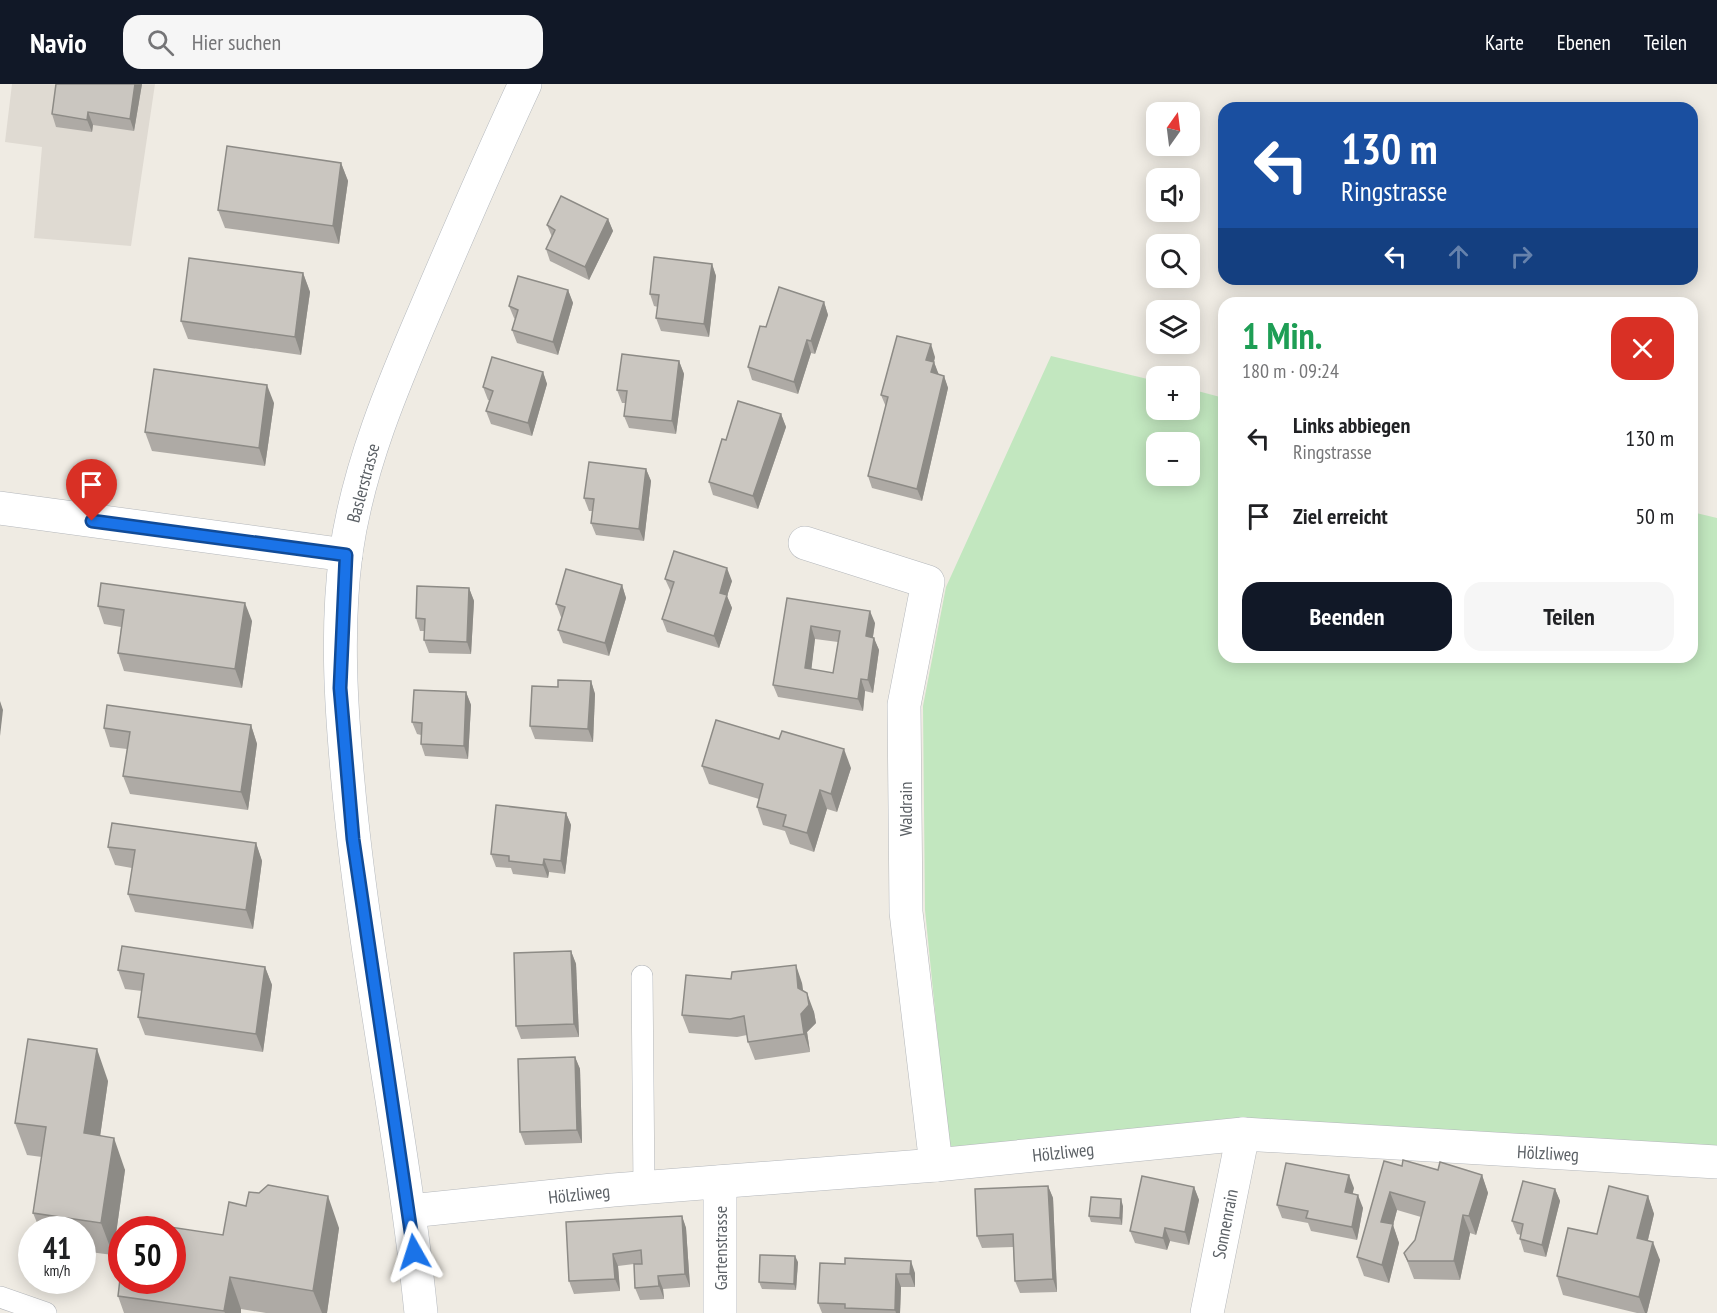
<!DOCTYPE html>
<html lang="de">
<meta charset="utf-8">
<style>
:root{--surface:#fff;--page:#f6f6f6;--text:#202124;--muted:#757577;--accent:#111827}
body{margin:0;font-family:"PT Sans Narrow",sans-serif;background:var(--page);color:var(--text);height:100vh;display:flex;flex-direction:column;font-size:22px;white-space:nowrap}
*{box-sizing:border-box;margin:0}
p{font-size:20px;color:var(--muted)}
.icon{flex:none;width:33px;height:33px;fill:none;stroke:currentColor;stroke-width:2;stroke-linecap:round;stroke-linejoin:round}
.map{position:relative;flex:1;overflow:hidden}
.panel{position:absolute;left:1218px;top:213px;width:480px;height:366px;display:flex;flex-direction:column;background:var(--surface);border-radius:18px;box-shadow:0 3px 15px #0003}
.panel>*{flex:none}
.guide{position:absolute;left:1218px;top:18px;width:480px;height:183px;border-radius:18px;box-shadow:0 3px 15px #0003;background:#1a4fa0;color:#fff;overflow:hidden}
.needle{width:39px;rotate:14deg}
.fabs{position:absolute;left:1146px;top:18px;display:grid;gap:12px}
.fabs a{display:grid;place-items:center;width:54px;height:54px;border-radius:12px;background:var(--surface);box-shadow:0 3px 15px #0003;font-size:30px}
.speed{position:absolute;left:18px;top:1132px;display:flex;gap:12px;font-size:30px;font-weight:700;text-align:center}
.speed>*{display:grid;place-content:center;width:78px;height:78px;border-radius:50%;background:var(--surface);box-shadow:0 3px 15px #0003;line-height:1}
.speed small{font-size:15px;font-weight:400}
.speed .limit{border:9px solid #d22;background:#fff;color:#111}
.pin{position:absolute;display:grid;place-items:center;width:51px;height:51px;color:#fff;margin:-62px -26px;border-radius:50% 50% 50% 0;rotate:-45deg;box-shadow:0 0 6px #0007}
.pin .icon{rotate:45deg}
.me{position:absolute;width:66px;margin:-33px;rotate:354deg;stroke-linejoin:round;filter:drop-shadow(0 0 4px #0008)}
.turn{display:flex;align-items:center;gap:21px;height:126px;padding:0 24px;font-size:27px}
.turn .icon{width:78px;height:78px;stroke-width:2.5}
.turn b{display:block;font-size:42px;line-height:51px}
.lanes{display:flex;align-items:center;height:57px;padding:0 24px;background:#0003;justify-content:center;gap:30px;direction:ltr}
.lanes .off{opacity:.35}
.round{display:grid;place-items:center;flex:none;width:63px;height:63px;border-radius:18px;background:var(--page)}
.overview{display:flex;align-items:center;justify-content:space-between;height:102px;padding:0 24px}
h1{font-size:36px;font-weight:700;line-height:45px;color:#1e9e55}
.primary-button{display:flex;gap:12px;margin-top:auto;padding:12px 24px}
.primary-button a{flex:1;height:69px;border-radius:18px;background:var(--accent);color:#fff;font-size:24px;font-weight:700;line-height:69px;text-align:center}
.primary-button a+a{background:var(--page);color:var(--text)}
ul{padding:0;list-style:none}
li{display:flex;align-items:center;gap:18px;height:78px;padding:0 24px}
li div{flex:1}
li b{display:block;font-size:22px}
li em{font-style:normal}
header{display:flex;align-items:center;gap:36px;box-sizing:border-box;height:84px;padding:0 30px;background:var(--accent);color:#fff}
header strong{font-size:28px}
nav{display:flex;gap:33px;margin-inline-start:auto;font-size:21px}
.search{width:420px;height:54px;background:var(--page);display:flex;align-items:center;gap:15px;box-sizing:border-box;padding:0 21px;border-radius:18px;color:var(--muted);font-size:22px}
.map>svg:first-child{display:block}
</style>
<header>
<strong>Navio</strong>
<div class="search"><svg class="icon" aria-label="search" viewBox="0 0 24 24"><circle cx="10" cy="10" r="6"/><path d="M15 15l6 6"/></svg>Hier suchen</div>
<nav><a>Karte</a><a>Ebenen</a><a>Teilen</a></nav>
</header>
<div class="map">
<svg width="1717" height="1229" viewBox="0 0 1717 1229">
<rect width="100%" height="100%" fill="#efebe3"/>
<path fill="#dfdad2" d="M12 0H155L131 162 34 154 42 63 5 58Z"/>
<path fill="#c2e7bf" fill-rule="evenodd" d="M1051 272 1156 297V326H1190V305L1224 314V573H1692V428L1717 434V1063L949 1067 925 826 923 622 946 503ZM1156 358H1190V392H1156Z"/>
<g fill="none" stroke-linecap="round" stroke-linejoin="round">
<g stroke="#b4b7bb" stroke-width="22">
<g id="service">
<path d="M642 892 644 1104"/>
<path d="M0 1213 46 1229"/>
</g>
</g>
<g stroke="#b4b7bb" stroke-width="34">
<g id="minor">
<path d="M0 424 346 471"/>
<path d="M805 459 928 498 904 621 906 828 936 1081"/>
<path d="M410 1127 613 1106 936 1081 1243 1050 1717 1078"/>
<path d="M720 1229V1098"/>
<path d="M1207 1229 1243 1050"/>
</g>
</g>
<g stroke="#b5b9be" stroke-width="34">
<path id="secondary" d="M421 1229C403 1051 364 876 348 698 341 623 336 545 346 469 358 383 393 301 427 222 459 147 491 73 525 0"/>
</g>
<use href="#service" stroke="#fff" stroke-width="21"/>
<use href="#minor" stroke="#fff" stroke-width="33"/>
<use href="#secondary" stroke="#fff" stroke-width="33"/>
</g>
<g fill="#aeaaa5" fill-rule="evenodd">
<path d="M56 0H142L134 47 93 41 92 48 56 43 52 30Z"/>
<path d="M341 79 348 97 339 160 225 144 218 126Z"/>
<path d="M608 135 613 147 589 196 550 177 546 165 552 153 547 141Z"/>
<path d="M712 180 716 192 709 253 661 247 656 234 658 223 654 222 650 210Z"/>
<path d="M303 189 310 208 301 271 188 255 181 237Z"/>
<path d="M568 206 573 219 558 271 517 259 512 246 515 235 514 234 509 222Z"/>
<path d="M824 218 828 231 815 270 811 269 798 310 752 296 748 283 766 243Z"/>
<path d="M935 273 934 278 938 290 944 292 948 304 922 417 872 404 868 392 886 323 881 311Z"/>
<path d="M679 277 684 290 676 350 629 344 624 332 626 319H622L617 306Z"/>
<path d="M543 288 547 300 532 352 491 340 486 327 490 317 488 316 483 303Z"/>
<path d="M274 319 265 382 152 367 145 348Z"/>
<path d="M781 330 786 343 758 425 713 411 709 398Z"/>
<path d="M646 385 651 397 644 457 596 451 591 439 593 427H589L584 414Z"/>
<path d="M665 495 732 497 727 512 732 524 719 564 667 548 662 535 671 508Z"/>
<path d="M622 501 626 514 609 572 563 559 558 546 562 533H561L556 520Z"/>
<path d="M469 504 474 517 471 570 429 569 424 556 425 547H420L416 534Z"/>
<path d="M787 514 875 539 873 553 879 566 873 609 865 607 863 627 778 613 773 601ZM815 555 838 558 833 589 811 585Z"/>
<path d="M98 522 252 537 242 604 124 587 118 569 121 543 104 540Z"/>
<path d="M591 597 595 610 593 658 535 655 530 642 558 603Z"/>
<path d="M466 608 471 621 468 675 425 672 421 660V651L417 650 412 638Z"/>
<path d="M251 641 257 660 248 726 130 710 123 692 127 665 110 663 104 644Z"/>
<path d="M702 682 851 684 837 728 827 725 814 768 790 760 785 747 763 741 757 723 759 715 709 700Z"/>
<path d="M566 729 571 741 565 790 549 788 548 794 513 790 511 784 496 783 491 770Z"/>
<path d="M256 759 262 777 253 845 135 828 128 810 132 784 115 781 108 763Z"/>
<path d="M571 867 576 880 579 953 521 955 516 942Z"/>
<path d="M265 883 272 901 263 968 145 951 138 933 142 907 125 905 118 886Z"/>
<path d="M731 895 802 899 803 907 814 928 816 939 807 948 810 968 755 976 748 958 747 951 737 953 689 949 682 931Z"/>
<path d="M575 973 580 985 582 1059 525 1061 520 1048Z"/>
<path d="M108 997 100 1052 125 1086 113 1171 82 1167V1146H40L33 1129 42 1073 27 1071 15 1039Z"/>
<path d="M1402 1082 1482 1091 1488 1109 1476 1151 1470 1149 1460 1196 1414 1195 1404 1169 1415 1156 1421 1133 1397 1126 1393 1141 1399 1159 1389 1199 1364 1192 1357 1173Z"/>
<path d="M1048 1102 1053 1114 1057 1208 1020 1209 1015 1197 1013 1163 982 1164 977 1152Z"/>
<path d="M1194 1103 1199 1116 1189 1161 1170 1157 1167 1166 1135 1159 1130 1147Z"/>
<path d="M1354 1104 1352 1110 1363 1124 1357 1156 1311 1147 1308 1139 1282 1134 1277 1121Z"/>
<path d="M1555 1105 1560 1117 1546 1173 1524 1168 1520 1155 1521 1151 1517 1150 1512 1137Z"/>
<path d="M1648 1112 1654 1130 1648 1156 1660 1176 1647 1229H1637L1563 1211 1557 1192 1597 1150Z"/>
<path d="M1123 1122 1122 1141 1091 1138 1089 1132Z"/>
<path d="M682 1132 686 1144 690 1203 663 1205 664 1215 640 1216 635 1204 634 1180 618 1182 620 1207 574 1210 569 1197 566 1138Z"/>
<path d="M339 1144 327 1229H266L241 1225V1229H124L118 1212 223 1151Z"/>
<path d="M798 1178 796 1206 762 1205 759 1198Z"/>
<path d="M820 1179 915 1189V1203H901L900 1229H822L818 1219Z"/>
</g>
<g fill="#8d8b86">
<path d="M135 0H142L134 47 130 35Z"/>
<path d="M88 28 93 41 92 48 87 36Z"/>
<path d="M341 79 348 97 339 160 333 142Z"/>
<path d="M608 135 613 147 589 196 585 183Z"/>
<path d="M712 180 716 192 709 253 704 240Z"/>
<path d="M303 189 310 208 301 271 295 253Z"/>
<path d="M568 206 573 219 558 271 553 258Z"/>
<path d="M824 218 828 231 815 270 811 257Z"/>
<path d="M807 256 811 269 798 310 794 298Z"/>
<path d="M931 260 935 273 931 289 926 276Z"/>
<path d="M679 277 684 290 676 350 672 337Z"/>
<path d="M934 278 939 291 931 288Z"/>
<path d="M543 288 547 300 532 352 528 339Z"/>
<path d="M944 292 948 304 922 417 917 405Z"/>
<path d="M267 301 274 319 265 382 259 364Z"/>
<path d="M781 330 786 343 758 425 753 412Z"/>
<path d="M646 385 651 397 644 457 639 445Z"/>
<path d="M727 484 732 497 727 512 732 524 719 564 714 552 720 509Z"/>
<path d="M622 501 626 514 609 572 605 559Z"/>
<path d="M469 504 474 517 471 570 467 558Z"/>
<path d="M245 519 252 537 242 604 235 585Z"/>
<path d="M870 527 875 539 871 565 866 552Z"/>
<path d="M811 542 815 555 810 597 805 584Z"/>
<path d="M874 554 879 566 873 609 868 596Z"/>
<path d="M861 595 865 607 863 627 858 615Z"/>
<path d="M591 597 595 610 593 658 588 645Z"/>
<path d="M466 608 471 621 468 675 464 662Z"/>
<path d="M0 617 3 626 0 652Z"/>
<path d="M251 641 257 660 248 726 241 708Z"/>
<path d="M844 665 851 684 837 728 831 710Z"/>
<path d="M820 706 827 725 814 768 807 749Z"/>
<path d="M566 729 571 741 565 790 561 777Z"/>
<path d="M256 759 262 777 253 845 246 826Z"/>
<path d="M544 775 549 788 548 794 543 781Z"/>
<path d="M571 867 576 880 579 953 574 940Z"/>
<path d="M796 881 802 899 805 922 798 904Z"/>
<path d="M265 883 272 901 263 968 256 950Z"/>
<path d="M807 909 814 928 816 939 807 948 810 968 804 950 801 930Z"/>
<path d="M97 965 108 997 96 1081 84 1049Z"/>
<path d="M575 973 580 985 582 1059 577 1046Z"/>
<path d="M114 1054 125 1086 113 1171 101 1139Z"/>
<path d="M1349 1091 1354 1104 1350 1121 1345 1108Z"/>
<path d="M1482 1091 1488 1109 1476 1151 1469 1132Z"/>
<path d="M1048 1102 1053 1114 1057 1208 1053 1195Z"/>
<path d="M1194 1103 1199 1116 1189 1161 1185 1148Z"/>
<path d="M1555 1105 1560 1117 1546 1173 1542 1161Z"/>
<path d="M1390 1108 1397 1126 1393 1141 1399 1159 1389 1199 1382 1181 1381 1138Z"/>
<path d="M1358 1111 1363 1124 1357 1156 1352 1143Z"/>
<path d="M328 1112 339 1144 327 1229H322L313 1207Z"/>
<path d="M1648 1112 1654 1130 1644 1172 1637 1154Z"/>
<path d="M1121 1115 1123 1122 1122 1141 1120 1134Z"/>
<path d="M1463 1131 1470 1149 1460 1196 1454 1177Z"/>
<path d="M682 1132 686 1144 690 1203 685 1190Z"/>
<path d="M1165 1144 1170 1157 1167 1166 1163 1154Z"/>
<path d="M1653 1158 1660 1176 1647 1229H1645L1639 1213Z"/>
<path d="M613 1170 618 1182 620 1207 615 1195Z"/>
<path d="M795 1172 798 1178 796 1206 794 1200Z"/>
<path d="M911 1177 915 1189V1203L910 1190Z"/>
<path d="M896 1190 901 1203 900 1229H896L895 1226Z"/>
<path d="M658 1192 663 1205 664 1215 659 1202Z"/>
<path d="M230 1193 241 1225V1229H225L224 1227Z"/>
</g>
<g fill="#cac6c0" stroke="#8d8b86" stroke-width="1.5" fill-rule="evenodd">
<path d="M56 0H135L130 35 88 28 87 36 52 30Z"/>
<path d="M227 62 341 79 333 142 218 126Z"/>
<path d="M561 112 608 135 585 183 546 165 555 146 547 141Z"/>
<path d="M654 173 712 180 704 240 656 234 659 211 650 210Z"/>
<path d="M189 174 303 189 295 253 181 237Z"/>
<path d="M518 192 568 206 553 258 512 246 518 226 509 222Z"/>
<path d="M779 203 824 218 811 257 807 256 794 298 748 283 760 242 766 243Z"/>
<path d="M897 252 931 260 926 276 934 278 931 288 944 292 917 405 868 392 888 313 881 311Z"/>
<path d="M622 270 679 277 672 337 624 332 627 307 617 306Z"/>
<path d="M492 273 543 288 528 339 486 327 493 307 483 303Z"/>
<path d="M154 285 267 301 259 364 145 348Z"/>
<path d="M738 317 781 330 753 412 709 398 722 355 726 356Z"/>
<path d="M589 378 646 385 639 445 591 439 594 415 584 414Z"/>
<path d="M674 467 727 484 720 509 727 511 714 552 662 535 674 498 665 495Z"/>
<path d="M566 485 622 501 605 559 558 546 565 523 556 520Z"/>
<path d="M101 499 245 519 235 585 118 569 124 526 98 522Z"/>
<path d="M417 502 469 504 467 558 424 556 425 535 416 534Z"/>
<path d="M787 514 870 527 866 552 874 554 868 596 861 595 858 615 773 601ZM811 542 840 547 833 589 805 584Z"/>
<path d="M558 596 591 597 588 645 530 642 532 602 558 603Z"/>
<path d="M414 606 466 608 464 662 421 660 422 639 412 638Z"/>
<path d="M107 621 251 641 241 708 123 692 130 648 104 644Z"/>
<path d="M716 636 779 655 782 647 844 665 831 710 820 706 807 749 783 742 786 731 757 723 763 700 702 682Z"/>
<path d="M496 721 566 729 561 777 544 775 543 781 509 777V772L491 770Z"/>
<path d="M112 739 256 759 246 826 128 810 135 766 108 763Z"/>
<path d="M122 862 265 883 256 950 138 933 144 890 118 886Z"/>
<path d="M571 867 574 940 516 942 514 869Z"/>
<path d="M796 881 798 904 807 909 809 921 801 930 804 950 748 958 744 932 730 935 682 931 686 891 731 895 732 888Z"/>
<path d="M28 955 97 965 84 1049 114 1054 101 1139 33 1129 46 1043 15 1039Z"/>
<path d="M575 973 577 1046 520 1048 518 975Z"/>
<path d="M1403 1076 1438 1086 1440 1078 1482 1091 1469 1132 1463 1131 1454 1177H1408L1404 1169 1415 1156 1425 1118 1390 1108 1381 1138 1393 1140 1382 1181 1357 1173 1384 1077 1402 1082Z"/>
<path d="M1286 1079 1349 1091 1345 1108 1358 1111 1352 1143 1306 1134 1308 1127 1277 1121Z"/>
<path d="M1142 1092 1194 1103 1185 1148 1165 1144 1163 1154 1130 1147Z"/>
<path d="M1523 1097 1555 1105 1542 1161 1520 1155 1523 1140 1512 1137Z"/>
<path d="M268 1101 328 1112 313 1207 230 1193 224 1227 118 1212 122 1178V1197H172V1146H136L137 1138 223 1151 229 1118 246 1122 249 1108 259 1109Z"/>
<path d="M1048 1102 1053 1195 1015 1197 1013 1150 977 1152 975 1105Z"/>
<path d="M1609 1102 1648 1112 1637 1154 1653 1158 1639 1213 1557 1192 1568 1144 1597 1150Z"/>
<path d="M1091 1113 1121 1115 1120 1134 1089 1132Z"/>
<path d="M682 1132 685 1190 658 1192 659 1202 635 1204 634 1180H642L641 1166 613 1170 615 1195 569 1197 566 1138Z"/>
<path d="M760 1171 795 1172 794 1200 759 1198Z"/>
<path d="M845 1174 911 1177 910 1190H896L895 1226 845 1224V1220L818 1219 820 1179 845 1180Z"/>
</g>
<g fill="none" stroke-linecap="round" stroke-linejoin="round">
<g stroke="#114b97" stroke-width="15">
<path id="route" d="M92 437 346 471 340 604 353 755 414 1168"/>
</g>
<use href="#route" stroke="#1a73e8" stroke-width="10"/>
</g>
<g text-anchor="middle" dominant-baseline="central" stroke-width="5" stroke-linejoin="round" paint-order="stroke">
<g font-size="18" fill="#5b6065" stroke="#fff">
<text transform="translate(363 399) rotate(-75)">Baslerstrasse</text>
<text transform="translate(905 725) rotate(-90)">Waldrain</text>
<text transform="translate(1063 1068) rotate(-6)">Hölzliweg</text>
<text transform="translate(1548 1069) rotate(3)">Hölzliweg</text>
<text transform="translate(579 1110) rotate(-6)">Hölzliweg</text>
<text transform="translate(1225 1140) rotate(-79)">Sonnenrain</text>
<text transform="translate(720 1164) rotate(-90)">Gartenstrasse</text>
</g>
</g>
</svg>
<div class="fabs">
<a><svg class="needle" viewBox="-14 -14 28 28"><path d="M0-13l5 13h-10z" fill="#e53935"/><path d="M0 13l5-13h-10z" fill="#757577"/></svg></a>
<a><svg class="icon" aria-label="sound" viewBox="0 0 24 24"><path d="M4 9h4l5-4v14l-5-4H4zM17 9q2 3 0 6"/></svg></a>
<a><svg class="icon" aria-label="search" viewBox="0 0 24 24"><circle cx="10" cy="10" r="6"/><path d="M15 15l6 6"/></svg></a>
<a><svg class="icon" aria-label="layers" viewBox="0 0 24 24"><path d="M12 4l9 5-9 5-9-5zM3 14l9 5 9-5"/></svg></a>
<a>+</a>
<a>−</a>
</div>
<div class="speed"><div>41<small>km/h</small></div><div class="limit">50</div></div>
<div class="pin" style="left:92px;top:437px;background:#d93025"><svg class="icon" aria-label="arrive" viewBox="0 0 24 24"><path d="M6 21V4h12l-3 4 3 4H6"/></svg></div>
<svg class="me" style="left:414px;top:1168px" viewBox="-20 -20 40 40"><path d="M0-17L14 15 0 8-14 15z" fill="#1a73e8" stroke="#fff" stroke-width="4"/></svg>
<div class="guide">
<div class="turn"><svg class="icon" aria-label="left" viewBox="0 0 24 24"><path d="M17 20v-9H6M10 6l-5 5 5 5"/></svg><div><b>130 m</b>Ringstrasse</div></div>
<div class="lanes"><svg class="icon" aria-label="left" viewBox="0 0 24 24"><path d="M17 20v-9H6M10 6l-5 5 5 5"/></svg><svg class="icon off" aria-label="ahead" viewBox="0 0 24 24"><path d="M12 20V5M6 11l6-6 6 6"/></svg><svg class="icon off" aria-label="right" viewBox="0 0 24 24"><path d="M7 20v-9h11M14 6l5 5-5 5"/></svg></div>
</div>
<section class="panel">
<div class="overview"><div><h1>1 Min.</h1><p>180 m · 09:24</p></div><a class="round" style="background:#d93025;color:#fff"><svg class="icon" aria-label="close" viewBox="0 0 24 24"><path d="M6 6l12 12M18 6L6 18"/></svg></a></div>
<ul>
<li><svg class="icon" aria-label="left" viewBox="0 0 24 24"><path d="M17 20v-9H6M10 6l-5 5 5 5"/></svg><div><b>Links abbiegen</b><p>Ringstrasse</p></div><em>130 m</em></li>
<li><svg class="icon" aria-label="arrive" viewBox="0 0 24 24"><path d="M6 21V4h12l-3 4 3 4H6"/></svg><div><b>Ziel erreicht</b></div><em>50 m</em></li>
</ul>
<div class="primary-button"><a>Beenden</a><a>Teilen</a></div>
</section>
</div>
